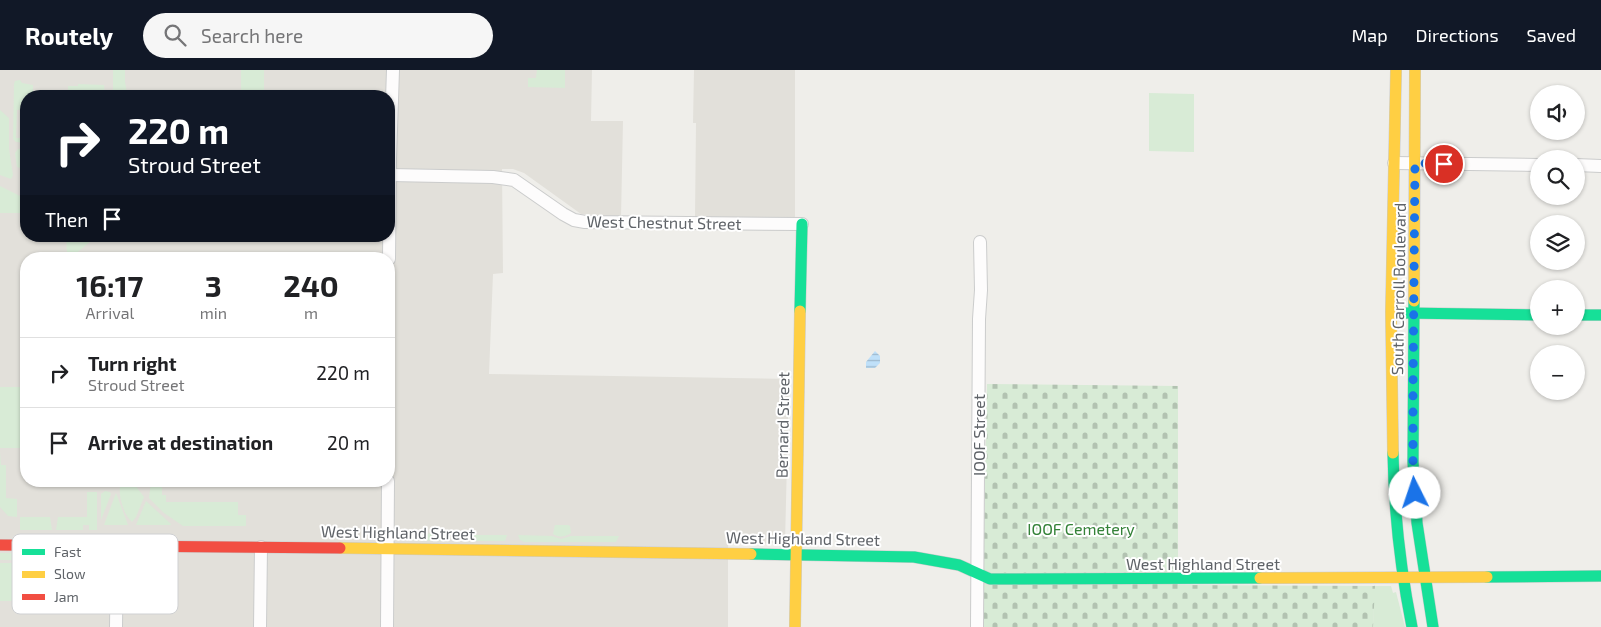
<!DOCTYPE html>
<meta charset="utf-8">
<style>
:root{--surface:#fff;--page:#f6f6f6;--text:#202124;--muted:#757577;--line:#e0e0e0;--accent:#111827}
body{margin:0;font-family:"Exo 2",sans-serif;background:var(--page);color:var(--text);height:100vh;display:flex;flex-direction:column;font-size:19px;white-space:nowrap}
*{box-sizing:border-box;margin:0}
p{font-size:16px;color:var(--muted)}
.icon{flex:none;width:28px;height:28px;fill:none;stroke:currentColor;stroke-width:2;stroke-linecap:round;stroke-linejoin:round}
.map{position:relative;flex:1;overflow:hidden}
.drawer{position:absolute;left:20px;top:182px;width:375px;height:235px;display:flex;flex-direction:column;background:var(--surface);border-radius:20px;box-shadow:0 1px 4px #0004}
.drawer>*{flex:none}
.top-card{position:absolute;left:20px;top:20px;width:375px;height:152px;border-radius:20px;box-shadow:0 1px 4px #0004;background:#111827;color:#fff;overflow:hidden}
.buttons{position:absolute;left:1530px;top:15px;display:grid;gap:10px}
.buttons a{display:grid;place-items:center;width:55px;height:55px;border-radius:50%;background:var(--surface);box-shadow:0 1px 4px #0004;font-size:25px}
.pin{position:absolute;display:grid;place-items:center;width:42px;height:42px;color:#fff;margin:-21px;border:2px solid #fff;border-radius:50%;box-shadow:0 1px 5px #0007}
.me{position:absolute;width:55px;margin:-28px;rotate:356deg;stroke-linejoin:round;filter:drop-shadow(0 0 4px #0008)}
.turn{display:flex;align-items:center;gap:18px;height:105px;padding:0 25px;font-size:22px}
.turn .icon{width:65px;height:65px;stroke-width:2.5}
.turn b{display:block;font-size:35px;line-height:42px}
.then{display:flex;align-items:center;height:48px;padding:0 25px;background:#0003;gap:10px;font-size:19px}
.eta{display:flex;justify-content:space-evenly;align-items:center;height:85px;text-align:center}
.eta b{font-size:30px;font-weight:700;line-height:35px}
ul{padding:0;list-style:none}
li{display:flex;align-items:center;gap:15px;height:70px;padding:0 25px;border-top:1px solid var(--line)}
li div{flex:1}
li b{display:block;font-size:19px}
li em{font-style:normal}
header{display:flex;align-items:center;gap:30px;box-sizing:border-box;height:70px;padding:0 25px;background:var(--accent);color:#fff}
header strong{font-size:24px}
nav{display:flex;gap:28px;margin-inline-start:auto;font-size:18px}
.search{width:350px;height:45px;background:var(--page);display:flex;align-items:center;gap:12px;box-sizing:border-box;padding:0 18px;border-radius:28px;color:var(--muted);font-size:19px}
.map>svg:first-child{display:block}
</style>
<header>
<strong>Routely</strong>
<div class="search"><svg class="icon" aria-label="search" viewBox="0 0 24 24"><circle cx="10" cy="10" r="6"/><path d="M15 15l6 6"/></svg>Search here</div>
<nav><a>Map</a><a>Directions</a><a>Saved</a></nav>
</header>
<div class="map">
<svg width="1601" height="557" viewBox="0 0 1601 557">
<defs>
<pattern id="cemetery-stones" width="16" height="16" patternUnits="userSpaceOnUse" patternTransform="scale(1.25)"><rect width="16" height="16" fill="#d8ebd6"/><path d="M2 7V4a2 2 0 0 1 4 0v3zM10 15v-3a2 2 0 0 1 4 0v3z" fill="#b2c2b1"/></pattern>
<pattern id="water-rules" width="6" height="5" patternUnits="userSpaceOnUse" patternTransform="scale(1.25)"><rect width="6" height="5" fill="#bfe0f9"/><path d="M0 2.5h6" fill="none" stroke="#9eb9cd"/></pattern>
</defs>
<rect width="100%" height="100%" fill="#efeeea"/>
<g fill="#e2e0da" fill-rule="evenodd">
<path d="M0 0H592L591 51H623L621 147 581 144 524 103 513 99H502L503 203 493 204 489 304 789 309 785 473 728 474V557H0ZM26 26H389V166H26ZM26 189H389V411H26Z"/>
<path d="M694 0H795V147H695L696 53H693Z"/>
</g>
<g fill="#d8ebd6">
<path d="M113 0H125V12L127 22 124 23 125 26H113Z"/>
<rect x="241" y="0" width="23" height="26"/>
<path d="M537 0H565V18L528 17V8H536Z"/>
<path d="M20 10 22 13 33 15V26H26V39L17 40 16 68H26V73L16 72 13 69 14 14 15 11Z"/>
<path d="M78 14 104 15 105 26H68V16H78Z"/>
<path d="M1149 23 1194 24V82L1149 81Z"/>
<path d="M0 40 9 48V79L13 105 11 109 0 105Z"/>
<path d="M18 79H26V93L20 98 17 97 15 83Z"/>
<path d="M0 116 22 127 23 143H0Z"/>
<path d="M66 166H97L73 186 67 183Z"/>
<rect x="0" y="317" width="26" height="61"/>
<path d="M0 382 1 395H6V428L17 429V447L8 446 0 437Z"/>
<path d="M121 411H132L144 427 136 447 132 452C123 444 117 423 121 411Z"/>
<path d="M151 411H162V425H166V432H238V445H246V456H183L164 443 149 428Z"/>
<path d="M105 421 110 422 111 424 101 450V424Z"/>
<path d="M87 422H97V460H89V455H83V460H56L58 447H87Z"/>
<path d="M116 423 128 455H104Z"/>
<path d="M146 431 170 453 171 455H136Z"/>
<path d="M20 447H50L52 460H20Z"/>
<path d="M555 455H568L570 456 571 463C565 467 560 468 553 464Z"/>
<path d="M407 463 445 464 442 471 407 470Z"/>
<path d="M455 465H507L505 471H458Z"/>
<path d="M518 465 552 466 561 469 571 466H619L616 472H524L520 470Z"/>
<path d="M0 483 98 484V491L0 490Z"/>
<path d="M0 493H16L15 531H0Z"/>
<path d="M1374 515 1375 516H1391L1393 523 1396 522 1405 557H1373Z"/>
</g>
<path fill="url(#cemetery-stones)" d="M987 314 1178 316V515L1375 516 1373 557H982Z"/>
<path fill="url(#water-rules)" d="M875 281 880 286V293L875 298H866V292Z"/>
<g fill="none" stroke-linecap="round" stroke-linejoin="round">
<g stroke="#cbcccc" stroke-width="14">
<g id="street">
<path d="M1394 93 1539 95"/>
<path d="M1576 95 1601 96"/>
<path d="M390 105 493 107 514 110 563 144 574 150 585 152 802 154"/>
<path d="M389 189 390 89 393 0"/>
<path d="M116 557 117 476"/>
<path d="M260 557 261 477"/>
<path d="M387 557 388 411"/>
<path d="M977 557 979 249 981 220 980 172"/>
</g>
</g>
<g stroke="#cacacb" stroke-width="12">
<g id="fast">
<path d="M1414 231 1413 392 1417 453 1433 557"/>
<path d="M800 241 802 154"/>
<path d="M1404 243 1539 245"/>
<path d="M1576 245H1601"/>
<path d="M1393 383C1394 444 1400 497 1412 557"/>
<path d="M751 484 914 487 959 495 990 509 1260 508"/>
<path d="M1487 507 1601 506"/>
</g>
</g>
<g stroke="#cacacb" stroke-width="12">
<g id="slow">
<path d="M1414 231 1415 0"/>
<path d="M1393 383 1391 242 1396 0"/>
<path d="M340 478 751 484"/>
<path d="M1260 508 1487 507"/>
<path d="M795 557 800 241"/>
</g>
</g>
<g stroke="#cacacb" stroke-width="12">
<path id="jam" d="M0 475 340 478"/>
</g>
<use href="#street" stroke="#fdfcfc" stroke-width="12"/>
<use href="#fast" stroke="#16e098" stroke-width="11"/>
<use href="#slow" stroke="#ffcf43" stroke-width="11"/>
<use href="#jam" stroke="#f24e42" stroke-width="11"/>
</g>
<g fill="none" stroke-linecap="round" stroke-linejoin="round">
<path stroke="#1a73e8" stroke-width="9" stroke-dasharray="0 16.2" d="M1415 423 1413 392V320L1415 93 1444 94"/>
</g>
<g text-anchor="middle" dominant-baseline="central" stroke-width="4" stroke-linejoin="round" paint-order="stroke">
<g font-size="16" fill="#5f6368" stroke="#fff">
<text transform="translate(664 152) rotate(1)">West Chestnut Street</text>
<text transform="translate(1398 219) rotate(-89)">South Carroll Boulevard</text>
<text transform="translate(782 355) rotate(-89)">Bernard Street</text>
<text transform="translate(978 365) rotate(-90)">IOOF Street</text>
<text transform="translate(398 462) rotate(1)">West Highland Street</text>
<text transform="translate(803 468) rotate(1)">West Highland Street</text>
<text x="1203" y="493">West Highland Street</text>
</g>
<g font-size="16" fill="#348238" stroke="#fff">
<text x="1081" y="458">IOOF Cemetery</text>
</g>
</g>
<rect x="12" y="464" width="166" height="80" rx="8" fill="#fff" stroke="#cfd0d2" stroke-width="1"/>
<rect x="22" y="479" width="23" height="6" fill="#16e098"/>
<rect x="22" y="501" width="23" height="7" fill="#ffcf43"/>
<rect x="22" y="524" width="23" height="6" fill="#f24e42"/>
<g font-size="14" fill="#5f6368">
<text x="54" y="487">Fast</text>
<text x="54" y="509">Slow</text>
<text x="54" y="532">Jam</text>
</g>
</svg>
<div class="buttons">
<a><svg class="icon" aria-label="sound" viewBox="0 0 24 24"><path d="M4 9h4l5-4v14l-5-4H4zM17 9q2 3 0 6"/></svg></a>
<a><svg class="icon" aria-label="search" viewBox="0 0 24 24"><circle cx="10" cy="10" r="6"/><path d="M15 15l6 6"/></svg></a>
<a><svg class="icon" aria-label="layers" viewBox="0 0 24 24"><path d="M12 4l9 5-9 5-9-5zM3 14l9 5 9-5"/></svg></a>
<a>+</a>
<a>−</a>
</div>
<div class="pin" style="left:1444px;top:94px;background:#d93025"><svg class="icon" aria-label="arrive" viewBox="0 0 24 24"><path d="M6 21V4h12l-3 4 3 4H6"/></svg></div>
<svg class="me" style="left:1415px;top:423px" viewBox="-20 -20 40 40"><circle r="19" fill="#fff"/><path d="M0-13L10 11 0 6-10 11z" fill="#1a73e8"/></svg>
<div class="top-card">
<div class="turn"><svg class="icon" aria-label="right" viewBox="0 0 24 24"><path d="M7 20v-9h11M14 6l5 5-5 5"/></svg><div><b>220 m</b>Stroud Street</div></div>
<div class="then">Then<svg class="icon" aria-label="arrive" viewBox="0 0 24 24"><path d="M6 21V4h12l-3 4 3 4H6"/></svg></div>
</div>
<section class="drawer">
<div class="eta">
<div><b>16:17</b><p>Arrival</p></div>
<div><b>3</b><p>min</p></div>
<div><b>240</b><p>m</p></div>
</div>
<ul>
<li><svg class="icon" aria-label="right" viewBox="0 0 24 24"><path d="M7 20v-9h11M14 6l5 5-5 5"/></svg><div><b>Turn right</b><p>Stroud Street</p></div><em>220 m</em></li>
<li><svg class="icon" aria-label="arrive" viewBox="0 0 24 24"><path d="M6 21V4h12l-3 4 3 4H6"/></svg><div><b>Arrive at destination</b></div><em>20 m</em></li>
</ul>
</section>
</div>
